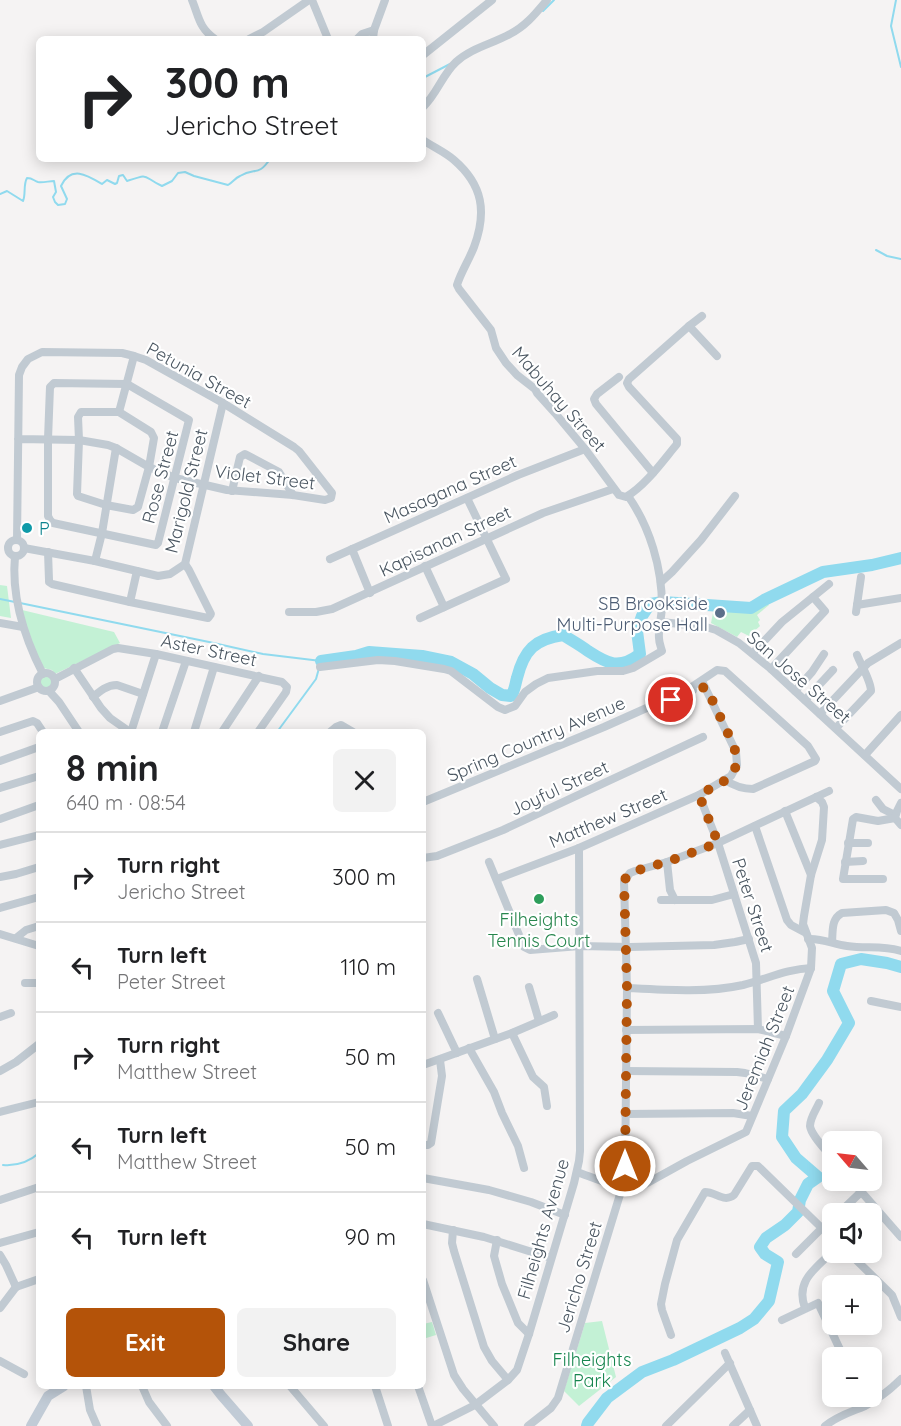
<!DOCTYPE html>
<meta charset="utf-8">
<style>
:root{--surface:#fff;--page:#f2f2f2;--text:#202124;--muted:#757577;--line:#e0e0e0;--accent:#b45309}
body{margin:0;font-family:Quicksand,sans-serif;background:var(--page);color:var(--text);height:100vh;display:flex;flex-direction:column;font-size:22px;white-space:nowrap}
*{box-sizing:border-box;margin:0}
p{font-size:20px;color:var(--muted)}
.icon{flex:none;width:33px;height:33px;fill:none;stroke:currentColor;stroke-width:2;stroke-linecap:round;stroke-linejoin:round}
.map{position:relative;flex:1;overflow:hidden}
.drawer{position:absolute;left:36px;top:729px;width:390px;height:660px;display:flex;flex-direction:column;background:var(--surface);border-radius:9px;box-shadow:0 3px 15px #0003}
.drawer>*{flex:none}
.guide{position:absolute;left:36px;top:36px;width:390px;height:126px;border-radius:9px;box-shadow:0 3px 15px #0003;background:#fff;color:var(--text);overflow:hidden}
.needle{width:39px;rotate:298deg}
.fabs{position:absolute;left:822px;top:1131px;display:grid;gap:12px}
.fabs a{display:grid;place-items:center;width:60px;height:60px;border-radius:9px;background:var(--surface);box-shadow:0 3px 15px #0003;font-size:30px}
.pin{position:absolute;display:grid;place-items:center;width:51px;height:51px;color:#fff;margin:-26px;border:3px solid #fff;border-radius:50%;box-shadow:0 2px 6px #0007}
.me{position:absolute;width:66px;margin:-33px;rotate:0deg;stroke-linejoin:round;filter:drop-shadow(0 0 4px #0008)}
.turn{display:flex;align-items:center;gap:21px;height:126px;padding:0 30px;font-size:27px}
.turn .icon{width:78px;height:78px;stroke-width:2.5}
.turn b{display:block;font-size:42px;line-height:51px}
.round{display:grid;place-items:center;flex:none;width:63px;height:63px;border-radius:9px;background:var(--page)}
.head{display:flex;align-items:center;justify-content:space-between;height:102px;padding:0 30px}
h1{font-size:36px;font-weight:700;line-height:45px}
.cta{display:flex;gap:12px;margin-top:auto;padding:12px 30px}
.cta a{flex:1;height:69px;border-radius:9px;background:var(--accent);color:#fff;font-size:24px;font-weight:700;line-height:69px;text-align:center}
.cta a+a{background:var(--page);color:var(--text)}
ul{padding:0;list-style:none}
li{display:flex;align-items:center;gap:18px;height:90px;padding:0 30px;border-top:2px solid var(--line)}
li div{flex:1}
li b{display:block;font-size:22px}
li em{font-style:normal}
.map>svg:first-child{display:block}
</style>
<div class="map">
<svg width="901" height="1426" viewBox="0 0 901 1426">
<rect width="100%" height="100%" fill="#f5f3f3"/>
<g fill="#c3f1d5">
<path d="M0 585 7 586 11 618 0 616Z"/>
<path d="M767 602 769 605 757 615 760 620 758 622 760 626 749 636 741 632 737 637 711 623 714 608 744 611 753 609Z"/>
<path d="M22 610 114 632 120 643 55 674 52 670 43 668 31 643Z"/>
<circle cx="46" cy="682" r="8"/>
<path d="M602 1321 616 1377 579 1406 564 1391 585 1323Z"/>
<path d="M432 1322 436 1335 423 1339V1324Z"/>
</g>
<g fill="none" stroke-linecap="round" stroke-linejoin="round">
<g stroke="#90daee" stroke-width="2">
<path d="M896 0 891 26 901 67"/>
<path d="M543 11 554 0"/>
<path d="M423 78 450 64"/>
<path d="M0 194 7 191 23 201C26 194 23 185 27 178 33 178 34 181 38 182 43 183 49 181 54 181L56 192 53 197 55 202 58 205 65 204 67 199 61 186C71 165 87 175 102 184L107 180 115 184 117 183 119 176 123 175 127 181C151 173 141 176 162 186L172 181 178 173 185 172 194 176 228 185C233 182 235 178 240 176 255 167 258 177 270 159"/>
<path d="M876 250 887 256 901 259"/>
<path d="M0 599 15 602"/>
<path d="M20 603 209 642 263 654 321 661 316 679 277 732"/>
<path d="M3 1165C16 1166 29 1162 39 1153"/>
</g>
<g stroke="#90daee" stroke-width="12">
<path d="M321 661 356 656 369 652 422 656 451 662 473 674 490 688 502 695 511 696C515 690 515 685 517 678 524 650 535 639 563 635 571 640 580 645 588 651 608 664 619 670 640 654L637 631 642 616 650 604 663 602 751 608 764 600 823 572 872 565 901 558"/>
<path d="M587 1426 588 1423 607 1398 642 1372 673 1360 740 1328 754 1319 769 1301 778 1262 765 1254 760 1247 766 1238 785 1225 798 1212 800 1200 808 1184 818 1177 796 1158 782 1137 784 1111 802 1094 827 1060 849 1023 833 991 841 964 861 959 887 963 901 967"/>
</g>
<g stroke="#c1cad2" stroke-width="8">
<path d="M192 0C199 17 199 28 215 39"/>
<path d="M312 0 328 39"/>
<path d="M249 39 263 32 309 0"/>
<path d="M357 39 362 34 374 30"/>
<path d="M373 39 374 30 385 0"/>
<path d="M423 55 492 0"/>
<path d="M423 107C437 94 442 75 456 62 471 48 492 44 510 34 526 26 536 13 547 0"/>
<path d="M423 140C433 147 445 152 454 160 483 185 487 212 474 247 469 260 461 272 457 285L459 289 491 330 496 348 506 363 517 375 535 389 537 393 555 413 585 449 619 495 626 497C646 485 662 462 677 444V439L629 387 627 383 629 379 689 326 717 356"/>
<path d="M689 326 702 316"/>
<path d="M619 377 597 394 594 399 596 404 653 473"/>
<path d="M54 383 127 384 189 420 158 543 156 545 53 523 50 520 48 516V439L50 387Z"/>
<path d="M81 412H119L151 432 154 438 149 467 138 507 133 510 106 505 78 496 77 494 79 440 78 417Z"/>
<path d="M119 412 134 356"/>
<path d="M232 491 240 457 245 454 279 472 293 495"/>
<path d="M17 540 19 375 22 367 28 359 42 352 122 353 134 356 146 360 223 403 294 447 299 451 332 493 331 498 325 500 293 495 227 490 175 478 149 467 116 448 108 445 79 440 18 439"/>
<circle cx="16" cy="548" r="8"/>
<path d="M24 548 95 561 158 576 170 574 185 564 223 403"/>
<path d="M352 549 370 593"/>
<path d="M48 552 49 580V582L52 584 130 602 208 618 211 614 189 570 185 564"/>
<path d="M15 556C11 598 24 637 43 674"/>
<path d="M330 559 518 475 585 449"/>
<path d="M95 561 102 533 116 448"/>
<path d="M425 566 444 607"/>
<path d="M661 582 672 572 701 540 735 496"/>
<path d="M130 602 137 571"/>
<path d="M857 605 901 598"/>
<path d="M289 612H316L332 609 543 513 613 489"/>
<path d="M856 612 861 577"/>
<path d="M420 618 506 579 467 498"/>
<path d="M662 622 706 627 716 630 739 643 771 669 901 789"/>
<path d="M0 623 23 627"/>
<path d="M753 653 782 622 829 584"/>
<path d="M320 667 378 660 395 661 444 669 451 671 498 707 505 710 515 706 525 692 536 684 548 678 597 671H623L633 668 662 651C661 647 659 643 659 638 658 628 662 616 662 606 662 568 650 527 628 496"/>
<path d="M74 668 101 708 110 718 130 732"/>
<path d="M771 669 825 611 813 597"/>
<circle cx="46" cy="682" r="9"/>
<path d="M55 679 113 649 118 648 156 654 282 682 287 687 286 692 258 732"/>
<path d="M689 690 693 686 717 670 725 671 808 746 816 759 815 761 753 789C742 789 734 786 725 780"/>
<path d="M49 691 59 702 79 732"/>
<path d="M795 691 812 672 824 654"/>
<path d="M93 697C100 691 107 685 117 685L143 694"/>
<path d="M805 700 833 670"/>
<path d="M0 701 39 687"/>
<path d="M660 702C673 704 677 690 693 690"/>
<path d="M820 714 868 663 901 643"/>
<path d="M836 728 871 691C871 681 861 665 857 655"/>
<path d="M0 732 33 721 37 723 43 732"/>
<path d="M131 732 156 654"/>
<path d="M162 732 186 661"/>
<path d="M194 732 214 667"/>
<path d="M222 732 259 676"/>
<path d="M330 732 336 727 341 725 353 732"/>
<path d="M865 755 901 715"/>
<path d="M0 761 39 747"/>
<path d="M0 788 39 776"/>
<path d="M699 795 718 843 756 963 758 1029"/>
<path d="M876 800 883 809 895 815"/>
<path d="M423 802 604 727 660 702C664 696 667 695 674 696"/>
<path d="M901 803 897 811 895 818 901 825"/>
<path d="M785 811 811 875"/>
<path d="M0 819 39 805"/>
<path d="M755 826 787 920 791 925 806 933"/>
<path d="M848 843H868"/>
<path d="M0 845 39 835"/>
<path d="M423 858 437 856 503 830 703 737"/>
<path d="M489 862 524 947 530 950 580 946 630 947 714 945 735 942 749 939"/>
<path d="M667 862 670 890 675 900"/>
<path d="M845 862 863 861"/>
<path d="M0 877 16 874 39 867"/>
<path d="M497 879 579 848 699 795 731 776 737 765 736 752 702 681"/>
<path d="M883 879H843L853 819 856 817 878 821 895 818"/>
<path d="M661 900H712L734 894"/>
<path d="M0 908 39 897"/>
<path d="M0 934 39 946"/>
<path d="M16 938 26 930 39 926"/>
<path d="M808 939C822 938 833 944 847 946 866 949 882 945 901 951"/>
<path d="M832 942C833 931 831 919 842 913L886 910 894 913 898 920 901 931"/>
<path d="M477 979 495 1039"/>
<path d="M25 983H39"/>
<path d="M529 987 539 1021"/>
<path d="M627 988C664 990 707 993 743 985 767 979 787 969 811 968"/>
<path d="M871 1001 901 1007"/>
<path d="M438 1013 457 1053"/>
<path d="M0 1017 11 1013"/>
<path d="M626 1030 758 1029 786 1036"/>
<path d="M512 1033 533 1077 544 1087 547 1106"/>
<path d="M469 1048 494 1092 502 1113 518 1146 524 1168"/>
<path d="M423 1065 512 1033 554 1015"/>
<path d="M0 1071 16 1062 39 1044"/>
<path d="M626 1071 737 1072 745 1073 768 1079"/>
<path d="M819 1103C816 1110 810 1118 810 1126 811 1135 826 1150 832 1158"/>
<path d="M0 1112 39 1102"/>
<path d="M625 1114 733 1113 752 1116"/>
<path d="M423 1145H428L431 1143 442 1076 440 1060"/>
<path d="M577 1172C597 1179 619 1190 640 1187L687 1161 746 1132 786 1036 811 968 812 948 803 924 804 916 811 875 822 840 824 807 822 802 816 797"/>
<path d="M423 1178 489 1190 531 1202 565 1215"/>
<path d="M851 1180 901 1237"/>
<path d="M0 1200 39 1187"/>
<path d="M838 1214 861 1192"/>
<path d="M423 1224 484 1237 551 1258"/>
<path d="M453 1230 452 1243 454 1251 484 1347 492 1361 508 1380"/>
<path d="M497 1240 494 1256 502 1284 518 1323 529 1334"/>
<path d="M0 1243 39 1232"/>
<path d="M848 1252 892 1295 901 1317"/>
<path d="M796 1254 832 1218"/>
<path d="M0 1255 6 1265 16 1287"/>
<path d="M423 1280 454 1375 463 1389 494 1426"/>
<path d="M16 1287 39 1279"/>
<path d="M0 1308 16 1287"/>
<path d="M805 1308C795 1281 815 1269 832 1252"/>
<path d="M782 1320 818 1303 819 1305 844 1358"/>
<path d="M671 1335 662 1310 661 1304 665 1284 677 1240 705 1192C716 1192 724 1203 734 1195L752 1166H758L832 1238"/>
<path d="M725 1353 757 1426"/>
<path d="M0 1361 24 1374"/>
<path d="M86 1386 90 1410 97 1426"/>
<path d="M142 1386 149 1402 167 1426"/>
<path d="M290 1386 324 1426"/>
<path d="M375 1386 388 1426"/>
<path d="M418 1386 432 1426"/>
<path d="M862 1396 866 1405"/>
<path d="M433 1426 475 1405 508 1380 517 1370 529 1334 574 1183 579 1161 580 1151 579 848"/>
<path d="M528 1426 551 1408 558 1398 625 1178 627 988 624 881 630 873 635 871 667 862 718 843 829 791"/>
<path d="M666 1426 730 1363"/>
<path d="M733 1426 750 1410"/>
<path d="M825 1426C837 1416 851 1412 865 1406 878 1399 890 1390 901 1379"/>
</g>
<g stroke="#c1cbd6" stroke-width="10">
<path d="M214 1386 221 1395 248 1426"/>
<path d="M31 1426 48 1396 64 1386"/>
</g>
</g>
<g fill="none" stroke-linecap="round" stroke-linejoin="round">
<path stroke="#b45309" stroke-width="10" stroke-dasharray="0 18" d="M625 1166 627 988 624 881 627 876 635 871 667 862 718 843 699 795C723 781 745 777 733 744L706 687C693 690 679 690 671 700"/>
</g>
<circle fill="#0f9aa8" stroke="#fff" stroke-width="2" cx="27" cy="528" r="6"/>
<circle fill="#5c6f8a" stroke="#fff" stroke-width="2" cx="720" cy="613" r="6"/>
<circle fill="#2e9e5b" stroke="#fff" stroke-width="2" cx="539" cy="899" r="6"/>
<g text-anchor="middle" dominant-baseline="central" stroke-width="4.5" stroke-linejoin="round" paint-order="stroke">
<g font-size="18" fill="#4a5661" stroke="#fff">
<text transform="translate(199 375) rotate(29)">Petunia Street</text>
<text transform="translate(559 399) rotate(49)">Mabuhay Street</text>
<text transform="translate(160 477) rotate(-75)">Rose Street</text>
<text transform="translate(265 477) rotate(7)">Violet Street</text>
<text transform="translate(450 489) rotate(-24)">Masagana Street</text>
<text transform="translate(186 491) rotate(-76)">Marigold Street</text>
<text transform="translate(445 541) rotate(-25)">Kapisanan Street</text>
<text transform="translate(209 650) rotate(12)">Aster Street</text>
<text transform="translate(799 677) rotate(41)">San Jose Street</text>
<text transform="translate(536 739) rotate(-23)">Spring Country Avenue</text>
<text transform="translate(559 788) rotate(-25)">Joyful Street</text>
<text transform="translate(608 818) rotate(-23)">Matthew Street</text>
<text transform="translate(753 905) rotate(72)">Peter Street</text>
<text transform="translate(764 1048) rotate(-68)">Jeremiah Street</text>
<text transform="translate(543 1229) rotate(-74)">Filheights Avenue</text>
<text transform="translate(579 1277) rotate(-73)">Jericho Street</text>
</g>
<g font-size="18" fill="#0d838f" stroke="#fff" text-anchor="start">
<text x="39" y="528">P</text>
</g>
<g font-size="18" fill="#4e5e75" stroke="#fff" text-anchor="end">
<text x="708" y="603">SB Brookside<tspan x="708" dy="21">Multi-Purpose Hall</tspan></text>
</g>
<g font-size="18" fill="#27864d" stroke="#fff">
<text x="539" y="919">Filheights<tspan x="539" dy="21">Tennis Court</tspan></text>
</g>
<g font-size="18" fill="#17864f" stroke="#fff">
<text x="592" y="1359">Filheights<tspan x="592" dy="21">Park</tspan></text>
</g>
</g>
</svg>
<div class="fabs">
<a><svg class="needle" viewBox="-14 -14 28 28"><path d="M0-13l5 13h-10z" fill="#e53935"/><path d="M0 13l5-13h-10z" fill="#757577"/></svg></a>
<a><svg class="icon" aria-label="sound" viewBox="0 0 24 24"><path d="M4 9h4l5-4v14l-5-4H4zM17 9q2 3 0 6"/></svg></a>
<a>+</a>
<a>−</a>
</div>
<div class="pin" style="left:671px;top:700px;background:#d93025"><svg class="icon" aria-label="arrive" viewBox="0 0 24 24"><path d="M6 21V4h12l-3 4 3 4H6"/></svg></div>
<svg class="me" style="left:625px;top:1166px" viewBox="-20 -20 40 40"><circle r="17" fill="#b45309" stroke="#fff" stroke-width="3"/><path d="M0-11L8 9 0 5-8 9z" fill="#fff"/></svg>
<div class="guide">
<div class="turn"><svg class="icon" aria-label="right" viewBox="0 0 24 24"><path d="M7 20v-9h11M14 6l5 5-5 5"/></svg><div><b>300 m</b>Jericho Street</div></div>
</div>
<section class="drawer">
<div class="head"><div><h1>8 min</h1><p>640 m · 08:54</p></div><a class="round"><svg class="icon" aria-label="close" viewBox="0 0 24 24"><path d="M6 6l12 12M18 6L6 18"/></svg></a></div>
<ul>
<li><svg class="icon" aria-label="right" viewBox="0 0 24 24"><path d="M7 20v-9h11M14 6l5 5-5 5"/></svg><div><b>Turn right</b><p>Jericho Street</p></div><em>300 m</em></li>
<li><svg class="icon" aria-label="left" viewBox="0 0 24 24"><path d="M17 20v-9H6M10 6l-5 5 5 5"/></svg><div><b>Turn left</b><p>Peter Street</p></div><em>110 m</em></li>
<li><svg class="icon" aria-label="right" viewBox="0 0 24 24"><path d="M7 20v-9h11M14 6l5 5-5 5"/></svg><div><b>Turn right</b><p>Matthew Street</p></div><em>50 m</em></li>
<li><svg class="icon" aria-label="left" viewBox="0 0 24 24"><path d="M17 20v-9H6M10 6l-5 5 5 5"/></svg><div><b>Turn left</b><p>Matthew Street</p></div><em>50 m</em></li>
<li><svg class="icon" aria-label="left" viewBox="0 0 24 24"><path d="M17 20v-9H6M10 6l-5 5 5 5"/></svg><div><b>Turn left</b></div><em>90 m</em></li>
</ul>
<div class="cta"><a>Exit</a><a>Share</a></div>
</section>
</div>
